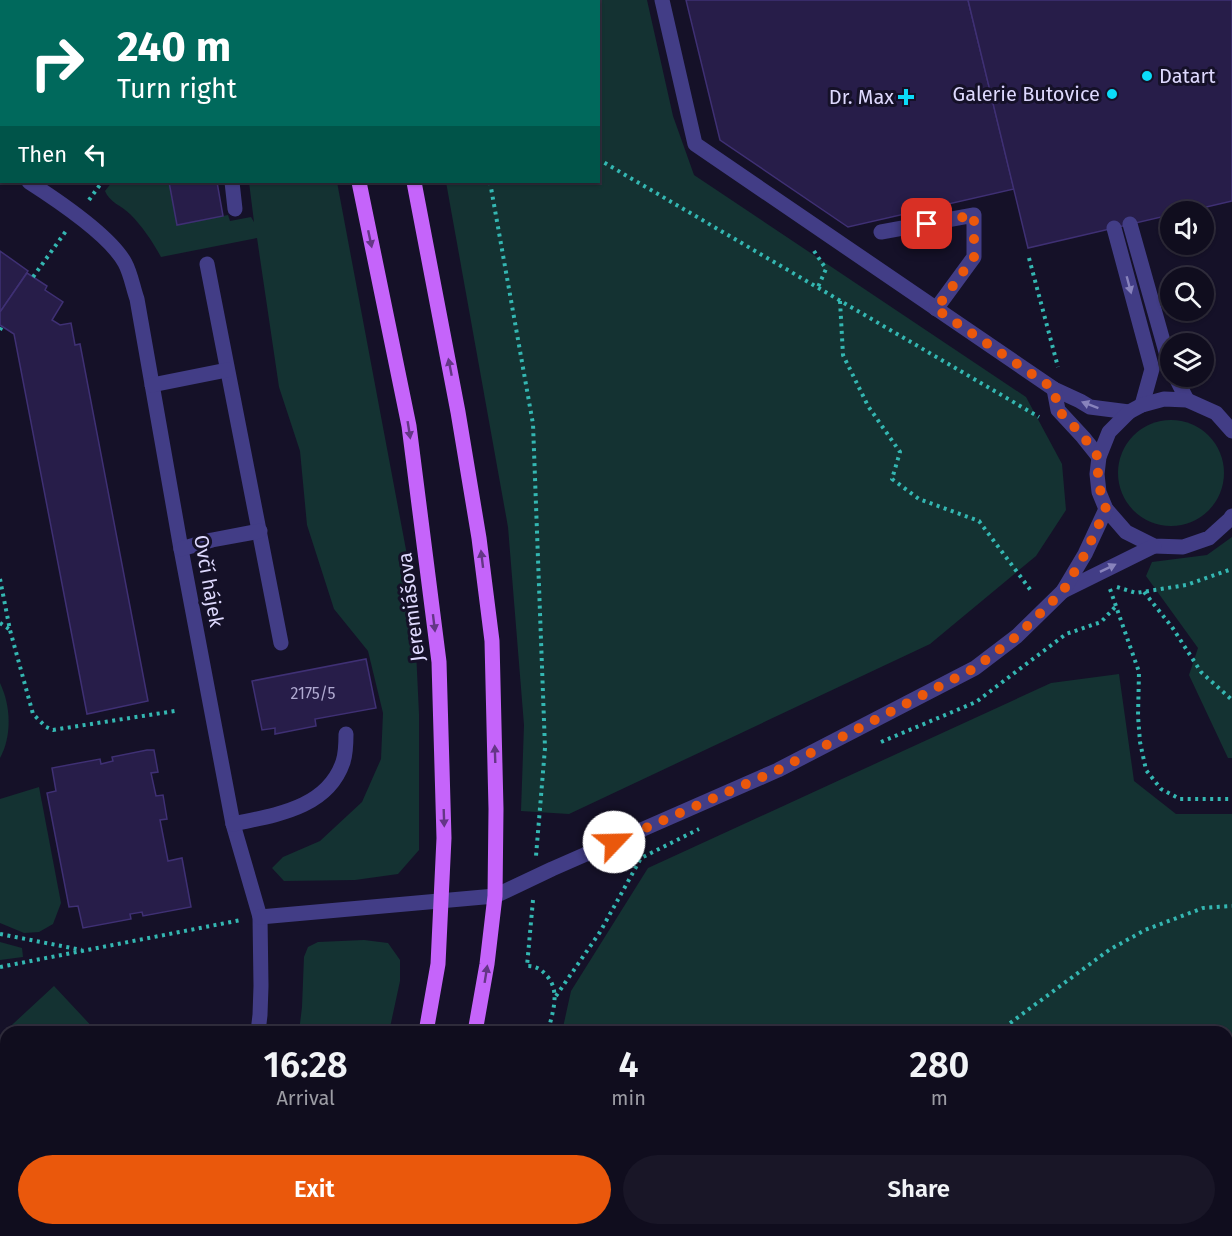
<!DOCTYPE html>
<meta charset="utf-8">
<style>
:root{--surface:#100d1e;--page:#191627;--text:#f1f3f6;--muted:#9c9ca4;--line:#302d3c;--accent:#ea580c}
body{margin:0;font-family:"Fira Sans",sans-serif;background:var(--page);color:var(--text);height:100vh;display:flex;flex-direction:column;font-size:22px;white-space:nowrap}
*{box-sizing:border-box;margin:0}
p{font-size:20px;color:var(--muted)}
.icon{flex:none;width:33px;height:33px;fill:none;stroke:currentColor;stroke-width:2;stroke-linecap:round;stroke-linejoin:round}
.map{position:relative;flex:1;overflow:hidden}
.sheet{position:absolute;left:0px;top:1026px;width:1233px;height:210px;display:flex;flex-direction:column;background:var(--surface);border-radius:18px 18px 0 0;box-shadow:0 2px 4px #0004,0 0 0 2px var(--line)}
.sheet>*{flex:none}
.guide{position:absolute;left:0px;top:0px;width:600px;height:183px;box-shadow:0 2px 4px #0004,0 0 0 2px var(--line);background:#00695c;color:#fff;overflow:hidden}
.buttons{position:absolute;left:1160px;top:201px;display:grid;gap:12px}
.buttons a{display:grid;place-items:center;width:54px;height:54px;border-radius:50%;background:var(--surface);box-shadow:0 2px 4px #0004,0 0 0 2px var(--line);font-size:30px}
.pin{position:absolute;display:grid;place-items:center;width:51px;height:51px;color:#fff;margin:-26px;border-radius:12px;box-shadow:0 3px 9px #0006}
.me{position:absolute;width:66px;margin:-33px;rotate:66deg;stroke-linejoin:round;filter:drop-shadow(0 0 4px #0008)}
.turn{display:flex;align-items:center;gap:21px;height:126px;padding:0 18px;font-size:27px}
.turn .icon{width:78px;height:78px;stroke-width:2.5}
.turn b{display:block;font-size:42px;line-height:51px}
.then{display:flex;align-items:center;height:57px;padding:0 18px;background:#0003;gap:12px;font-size:22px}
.eta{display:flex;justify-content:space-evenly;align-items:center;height:102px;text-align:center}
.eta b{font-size:36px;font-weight:600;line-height:42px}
.action{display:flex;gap:12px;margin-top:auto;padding:12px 18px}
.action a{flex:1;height:69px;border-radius:36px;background:var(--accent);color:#fff;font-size:24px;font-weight:600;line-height:69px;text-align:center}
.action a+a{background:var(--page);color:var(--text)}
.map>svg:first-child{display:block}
</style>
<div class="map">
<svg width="1232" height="1236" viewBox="0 0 1232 1236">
<rect width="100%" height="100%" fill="#151128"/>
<g fill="#143232">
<path d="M95 0H292L293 1 94 2Z"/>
<path d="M414 0H647L673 116 694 175 1026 397 1062 464 1066 510 1036 556 930 644 569 814 521 811 524 725 508 527 446 182H598V2H414Z"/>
<path d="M112 182H169L177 225 228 215 230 221 251 217 254 222 249 182H337L413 587 419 714V850L398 874 355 880 284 881 272 868 283 857 320 841 362 802 381 759 383 713 368 651 334 609 307 525 300 451 279 387 257 238 161 257C153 242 142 226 130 214 122 206 109 202 105 191Z"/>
<circle cx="1171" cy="473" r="53"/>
<path d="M1232 537V758H1228L1189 675 1198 648 1146 576 1152 562 1207 555Z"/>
<path d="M1119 674 1134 781 1176 814H1232V1236H506L508 1230H1227V1032H562L571 991 648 868 1051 683Z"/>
<path d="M0 683C11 706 12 736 0 758Z"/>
<path d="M39 787 61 903 53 924 39 932 24 933 0 923V799Z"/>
<path d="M364 940 388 943 400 960V981L389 1032H299L302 1007 304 957 308 947 318 942Z"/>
<path d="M0 942 22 948 23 957 0 960Z"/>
<path d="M54 986 97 1032H6V1157L0 1163V1036Z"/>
<path d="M213 1230H336L334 1236H209Z"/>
</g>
<g fill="#271d49" stroke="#3f3074" stroke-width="1.5">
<path d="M1 0H95L94 2H2V52L0 51Z"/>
<path d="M686 0H968L1014 189 848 227 720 140Z"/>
<path d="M968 0H1232V201L1185 212H1170V215L1028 248Z"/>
<path d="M169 182H217L223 216 177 225Z"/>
<path d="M0 251 28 271 0 312Z"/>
<path d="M27 273 47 286 45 290 63 302 52 320 60 325 71 323 75 345 80 344 148 701 87 714 14 334 0 325V312Z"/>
<path d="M366 659 376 708 315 719 316 726 275 734V728L262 730 252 681Z"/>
<path d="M147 750H154L158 772 151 773 156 796 163 795 167 819 160 820 168 861 182 858 191 907 143 916 142 912 130 914 131 919 83 928 78 906 69 907 47 793 56 791 52 768 100 759 101 764 113 761 112 757Z"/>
<path d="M46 1230H57L66 1236H42Z"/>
</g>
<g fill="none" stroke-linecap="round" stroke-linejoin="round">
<g stroke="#34b7b2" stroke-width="4" stroke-dasharray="3 4.5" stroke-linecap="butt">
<path d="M449 0V2"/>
<path d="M227 2 228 0"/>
<path d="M598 159 1039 417"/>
<path d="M490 182 533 424 545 748 536 856"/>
<path d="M89 200 102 182"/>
<path d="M814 251 826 269 818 287"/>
<path d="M1029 258 1058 367"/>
<path d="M33 277 66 231"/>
<path d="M840 301 843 355 868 406 900 452 892 479 919 499 979 521 1032 592"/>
<path d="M0 330 2 326"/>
<path d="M0 579 10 630 33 714 46 727 53 730 59 729 175 711"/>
<path d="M1117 587 1136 593 1186 585 1232 569"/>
<path d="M1110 589 1139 672 1138 716 1140 742 1146 770 1161 789 1180 799H1232"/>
<path d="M1144 592 1172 627 1201 672 1232 700"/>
<path d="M0 623 9 629"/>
<path d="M881 742 976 702 1066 634 1101 622 1116 606"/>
<path d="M533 900 527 966C536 966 541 969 547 976 561 992 552 1013 548 1032"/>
<path d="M0 934 82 950"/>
<path d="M0 967 241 920"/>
<path d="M556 996 600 932 641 858 699 829"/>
<path d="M998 1032 1109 950 1145 930 1203 908 1232 906"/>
<path d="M1227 1141 1232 1139"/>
<path d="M498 1236 500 1230"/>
<path d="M792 1236 796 1230"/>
<path d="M1055 1236 1065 1230"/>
</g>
<g stroke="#423d86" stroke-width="15">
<path d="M662 0 695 144 1054 389 1080 401 1090 407 1129 412"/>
<path d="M0 162 2 163"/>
<path d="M29 182C57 200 110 235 125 263 131 274 133 288 137 299L181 549 233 824 260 917 261 986 260 1015 258 1032"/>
<path d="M232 182 235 209"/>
<path d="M1130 224 1170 366"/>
<path d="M1114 228 1152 369 1142 405"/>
<path d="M881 232 974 215V257L936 309"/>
<path d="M207 264 281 643"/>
<path d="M1175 376 1187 400"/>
<path d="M152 385 227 370"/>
<path d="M1054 389 1058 410 1083 437 1099 457"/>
<path d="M1232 431 1216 413 1187 400 1164 399 1142 405 1129 412 1109 432 1099 457 1097 474 1099 492 1106 509 1126 532 1154 546 1183 547 1209 538 1230 519 1232 516"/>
<path d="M181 549 212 540 260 531"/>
<path d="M1063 591 1154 546"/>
<path d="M233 824C274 815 327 809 343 762 346 753 346 744 346 734"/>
<path d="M260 917 495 896 552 869 778 770 975 668 1017 636 1063 591 1085 554 1106 509"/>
<path d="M160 1236 164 1230"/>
</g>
<g stroke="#c564fa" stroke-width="15">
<path d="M322 0V2"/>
<path d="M376 0 377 2"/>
<path d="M359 182 409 426 439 662 444 838 438 964 426 1032"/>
<path d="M414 182 458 412 479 538 492 641 496 809 495 896 487 964 475 1032"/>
<path d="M372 1236 374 1230"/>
<path d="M427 1236 429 1230"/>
</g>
</g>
<defs><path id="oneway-solid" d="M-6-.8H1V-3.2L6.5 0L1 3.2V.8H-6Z" transform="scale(1.5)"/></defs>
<g fill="#643686">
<use href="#oneway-solid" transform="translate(370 239) rotate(78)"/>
<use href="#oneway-solid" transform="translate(450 367) rotate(-101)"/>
<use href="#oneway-solid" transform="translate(409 430) rotate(81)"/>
<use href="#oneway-solid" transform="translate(482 559) rotate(-97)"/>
<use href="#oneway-solid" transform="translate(434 623) rotate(83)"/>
<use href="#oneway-solid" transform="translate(495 754) rotate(-92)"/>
<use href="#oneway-solid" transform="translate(444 818) rotate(88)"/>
<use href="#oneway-solid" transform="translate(486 974) rotate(-81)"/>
</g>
<g fill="#8883bc">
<use href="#oneway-solid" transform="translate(1129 285) rotate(75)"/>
<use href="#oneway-solid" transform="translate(1090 405) rotate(-159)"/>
<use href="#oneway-solid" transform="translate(1108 568) rotate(-26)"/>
</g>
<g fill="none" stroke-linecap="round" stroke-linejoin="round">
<path stroke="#ea580c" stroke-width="10" stroke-dasharray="0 18" d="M614 842 778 770 975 668 1017 636 1063 591 1085 554 1106 509C1099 491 1097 476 1098 457L1083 436 1058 410 1054 389 936 309 974 257V215L927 224"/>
</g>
<g fill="#0bdbf8" stroke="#151128" stroke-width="2">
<circle cx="1147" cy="76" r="6"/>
<circle cx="1112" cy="94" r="6"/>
<path d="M903 88h6v6h6v6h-6v6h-6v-6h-6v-6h6z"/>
</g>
<g text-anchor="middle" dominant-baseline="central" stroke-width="6" stroke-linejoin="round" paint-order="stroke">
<g font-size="16" fill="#b0aad1">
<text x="313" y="693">2175/5</text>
</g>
<g font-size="20" fill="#ded9fe" stroke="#151128" text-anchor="end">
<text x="1159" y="76" text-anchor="start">Datart</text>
<text x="1100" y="94">Galerie Butovice</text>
<text x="894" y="97">Dr. Max</text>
</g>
<g font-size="20" fill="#ded9fe" stroke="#151128">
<text transform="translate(209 581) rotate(80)">Ovčí hájek</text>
<text transform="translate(411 607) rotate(-97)">Jeremiášova</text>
</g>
</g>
</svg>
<div class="buttons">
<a><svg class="icon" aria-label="sound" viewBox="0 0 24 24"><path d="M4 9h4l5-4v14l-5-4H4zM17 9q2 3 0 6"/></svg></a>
<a><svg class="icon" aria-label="search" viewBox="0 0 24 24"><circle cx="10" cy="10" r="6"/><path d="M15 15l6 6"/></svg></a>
<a><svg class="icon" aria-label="layers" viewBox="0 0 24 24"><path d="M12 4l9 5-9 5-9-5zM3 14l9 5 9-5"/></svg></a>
</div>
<div class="pin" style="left:927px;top:224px;background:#d93025"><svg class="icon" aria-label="arrive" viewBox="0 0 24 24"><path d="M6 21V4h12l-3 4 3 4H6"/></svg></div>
<svg class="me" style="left:614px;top:842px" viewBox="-20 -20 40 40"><circle r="19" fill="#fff"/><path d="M0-13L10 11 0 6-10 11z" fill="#ea580c"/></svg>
<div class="guide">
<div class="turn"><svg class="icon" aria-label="right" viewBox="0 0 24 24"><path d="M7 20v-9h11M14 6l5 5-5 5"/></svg><div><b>240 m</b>Turn right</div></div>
<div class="then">Then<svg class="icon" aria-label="left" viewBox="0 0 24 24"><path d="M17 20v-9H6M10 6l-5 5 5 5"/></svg></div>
</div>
<section class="sheet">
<div class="eta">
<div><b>16:28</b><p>Arrival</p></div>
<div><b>4</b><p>min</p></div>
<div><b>280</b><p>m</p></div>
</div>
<div class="action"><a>Exit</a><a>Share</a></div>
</section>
</div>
